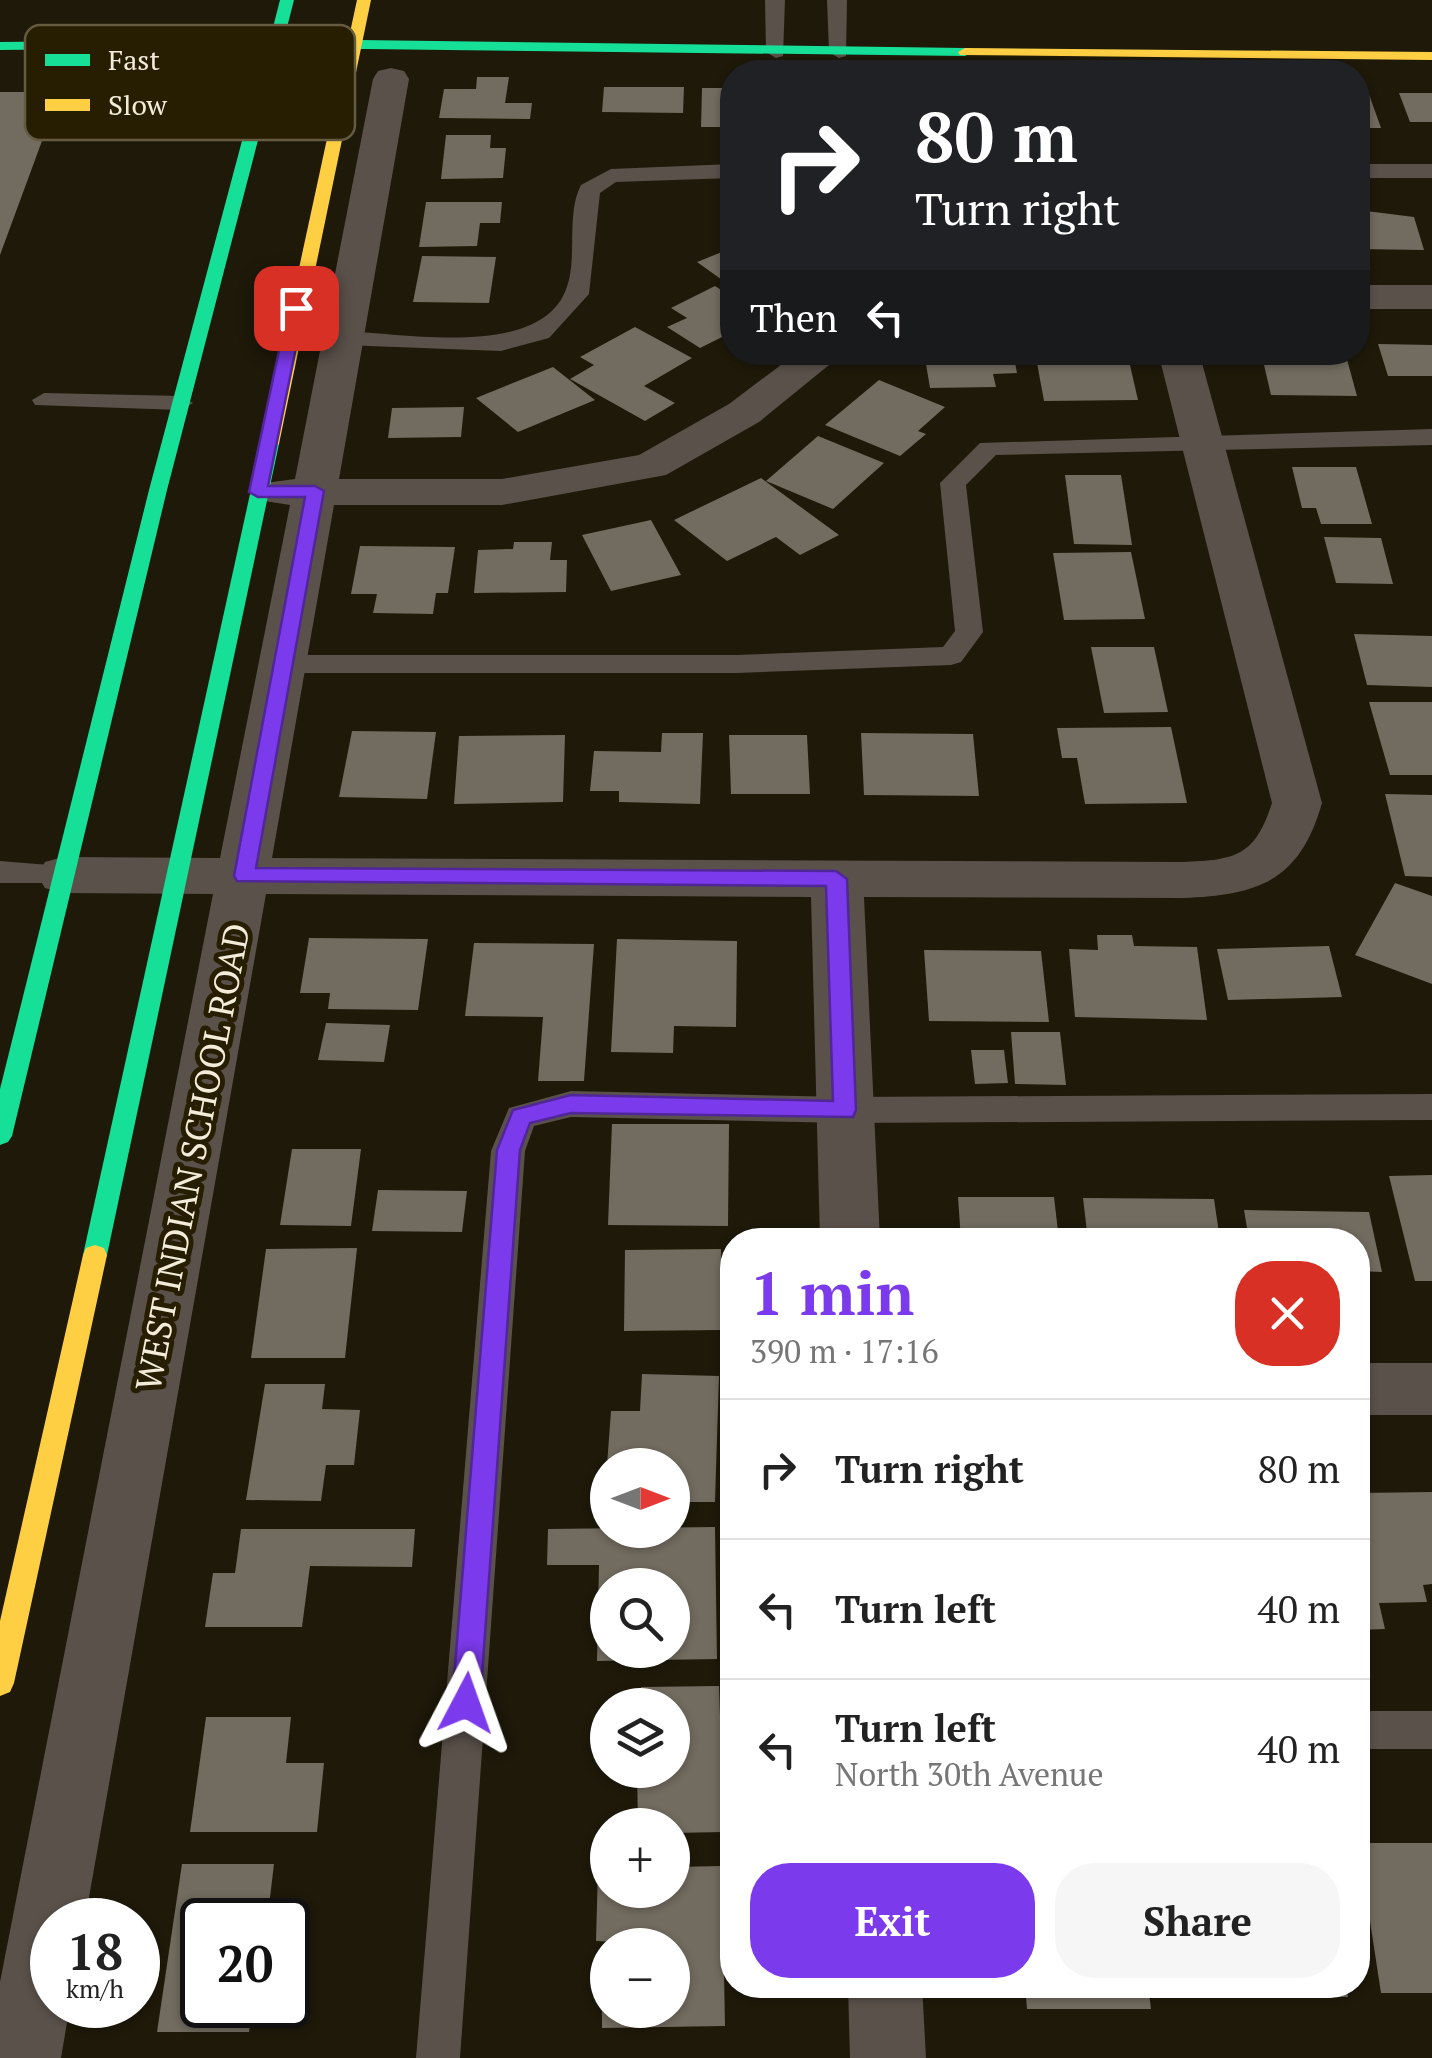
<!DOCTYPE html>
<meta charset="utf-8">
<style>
:root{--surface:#fff;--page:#f6f6f6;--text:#222;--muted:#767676;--line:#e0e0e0;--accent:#7c3aed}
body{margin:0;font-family:"PT Serif",serif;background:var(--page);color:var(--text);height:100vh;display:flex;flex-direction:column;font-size:38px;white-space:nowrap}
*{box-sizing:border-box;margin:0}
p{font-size:32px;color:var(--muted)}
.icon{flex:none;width:55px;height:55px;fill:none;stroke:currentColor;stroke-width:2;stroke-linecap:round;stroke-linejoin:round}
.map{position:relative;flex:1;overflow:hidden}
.sheet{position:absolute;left:720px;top:1228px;width:650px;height:770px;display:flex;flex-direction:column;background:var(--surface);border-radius:40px;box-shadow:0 2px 8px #0004}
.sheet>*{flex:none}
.top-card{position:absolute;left:720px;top:60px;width:650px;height:305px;border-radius:40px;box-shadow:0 2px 8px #0004;background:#202124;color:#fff;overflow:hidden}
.needle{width:65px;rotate:90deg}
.buttons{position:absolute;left:590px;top:1448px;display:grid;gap:20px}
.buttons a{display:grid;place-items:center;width:100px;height:100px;border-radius:50%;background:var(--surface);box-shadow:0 2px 8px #0004;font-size:50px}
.speed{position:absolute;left:30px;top:1898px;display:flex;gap:20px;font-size:50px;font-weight:700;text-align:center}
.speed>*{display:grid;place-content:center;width:130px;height:130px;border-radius:50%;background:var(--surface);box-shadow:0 2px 8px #0004;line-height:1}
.speed small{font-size:25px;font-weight:400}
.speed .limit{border:5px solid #111;border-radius:15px;background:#fff;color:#111}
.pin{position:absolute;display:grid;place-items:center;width:85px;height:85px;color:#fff;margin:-42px;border-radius:20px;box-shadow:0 5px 15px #0006}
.me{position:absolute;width:110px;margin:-55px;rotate:4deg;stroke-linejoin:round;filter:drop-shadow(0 0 8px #0008)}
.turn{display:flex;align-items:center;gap:35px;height:210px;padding:0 30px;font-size:45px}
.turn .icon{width:130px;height:130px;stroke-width:2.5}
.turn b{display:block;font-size:70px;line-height:85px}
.then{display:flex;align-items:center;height:95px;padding:0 30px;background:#0003;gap:20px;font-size:38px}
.round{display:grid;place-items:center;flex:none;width:105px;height:105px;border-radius:40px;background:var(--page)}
.head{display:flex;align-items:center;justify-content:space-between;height:170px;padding:0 30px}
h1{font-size:60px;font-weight:800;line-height:75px;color:var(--accent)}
.button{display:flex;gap:20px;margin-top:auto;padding:20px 30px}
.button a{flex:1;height:115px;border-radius:40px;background:var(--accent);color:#fff;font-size:40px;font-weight:800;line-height:115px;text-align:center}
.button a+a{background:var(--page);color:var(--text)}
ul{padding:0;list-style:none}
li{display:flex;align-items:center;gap:30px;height:140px;padding:0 30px;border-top:2px solid var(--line)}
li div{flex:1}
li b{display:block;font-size:38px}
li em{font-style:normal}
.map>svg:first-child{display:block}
</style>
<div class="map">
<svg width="1432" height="2058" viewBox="0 0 1432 2058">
<rect width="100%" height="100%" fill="#1e1909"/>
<g fill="#726b5f" fill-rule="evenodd">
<path d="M477 77H509L505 103H532L530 119 439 118 444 89H476Z"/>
<path d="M1358 86H1366L1381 128H1358Z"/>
<path d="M604 87H684L683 113 602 112Z"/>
<path d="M702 88H732V127H701Z"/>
<path d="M0 92H60L0 255Z"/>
<path d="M1399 93H1432V122H1410Z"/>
<path d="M446 135H491L490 148H506L503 178 441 179Z"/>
<path d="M426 202H502L500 223H480L477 246 419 247Z"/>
<path d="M1358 210 1414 217 1424 250 1358 249Z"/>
<path d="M732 248V287L697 262Z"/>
<path d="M422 256 496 257 489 303 413 302Z"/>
<path d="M715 286 732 297V332L700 348 667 327 687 318 671 308Z"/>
<path d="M635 327 692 358 644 386 675 403 645 421 570 379 594 365 580 357Z"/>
<path d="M1378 344 1432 345V376H1388Z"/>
<path d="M924 352H1013L1017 373 993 374 996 387 930 388Z"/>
<path d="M1035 352H1127L1138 400 1044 401Z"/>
<path d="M1261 352H1345L1357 396 1271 395Z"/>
<path d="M553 367 595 400 518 432 476 398Z"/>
<path d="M879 380 945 407 918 431 926 434 900 456 825 425Z"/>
<path d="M464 407 461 437 388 438 392 408Z"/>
<path d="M818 436 884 463 833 509 766 481Z"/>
<path d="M1292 467H1356L1372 524H1321L1316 508H1302Z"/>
<path d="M1065 475H1121L1132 545 1074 544Z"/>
<path d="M761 478 839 535 800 555 776 537 727 561 674 520Z"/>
<path d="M651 520 681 575 611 591 582 535Z"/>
<path d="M1324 537 1381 538 1393 584 1336 583Z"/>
<path d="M514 542H552L550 560H567L566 592 474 593 478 550 513 549Z"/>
<path d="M360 546 455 547 448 593H436L433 614 373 613 377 594H351Z"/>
<path d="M1131 552 1145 619 1064 620 1053 553Z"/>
<path d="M1354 634 1432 636V687L1367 685Z"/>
<path d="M1091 647H1154L1168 712 1104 713Z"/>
<path d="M1369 702H1432V775H1390Z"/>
<path d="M1171 727 1187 803 1085 804 1077 758H1062L1057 728Z"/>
<path d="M352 731 436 732 427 799 339 797Z"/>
<path d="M662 733H703L700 804 619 802V791H590L594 751 661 752Z"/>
<path d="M861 733 973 734 979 796 864 795Z"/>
<path d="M565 735 563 802 454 804 459 736Z"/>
<path d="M729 735H807L810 794H731Z"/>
<path d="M1385 794 1432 795V877L1405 876Z"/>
<path d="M1395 883 1432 896V984L1355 955Z"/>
<path d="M1097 935H1132L1134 946 1197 947 1207 1020 1075 1017 1069 949 1098 950Z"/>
<path d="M309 938 428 939 418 1010 328 1009 330 993H300Z"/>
<path d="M617 939 737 941 736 1027 674 1026 673 1053 611 1052Z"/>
<path d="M474 943 594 944 584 1081H538L543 1017 465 1016Z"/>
<path d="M1329 946 1342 997 1228 1000 1217 949Z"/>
<path d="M924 950 1041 951 1049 1022 929 1021Z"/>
<path d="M326 1023 390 1025 384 1062 318 1060Z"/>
<path d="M1011 1032H1060L1066 1085 1015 1084Z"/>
<path d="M971 1050H1004L1008 1083 975 1084Z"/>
<path d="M612 1124H729L728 1226 608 1225Z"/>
<path d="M292 1149H361L351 1226 280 1225Z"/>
<path d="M1432 1175V1281H1415L1389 1176Z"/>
<path d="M378 1190 467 1191 462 1232 372 1231Z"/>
<path d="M958 1197H1054L1059 1240H961Z"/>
<path d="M1083 1198 1214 1199 1220 1240H1088Z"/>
<path d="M1244 1210 1369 1212 1382 1272 1358 1271V1240H1249Z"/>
<path d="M357 1248 345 1358H251L266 1249Z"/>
<path d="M721 1249 723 1330 624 1331 625 1250Z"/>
<path d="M642 1374 719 1376 715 1502H672V1465H607L611 1411H640Z"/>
<path d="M265 1384H325L322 1409 360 1410 354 1465H326L321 1501 246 1500Z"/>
<path d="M1432 1492V1584L1423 1585 1427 1602 1379 1603 1385 1629 1358 1630V1493Z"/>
<path d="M715 1527 717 1659 597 1661 599 1565H547L548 1529ZM608 1585H672V1650H608Z"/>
<path d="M241 1529H415L412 1567 310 1566 302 1627H205L213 1573H235Z"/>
<path d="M719 1686 724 1832 672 1833V1825H638L637 1770H672V1705H641V1687Z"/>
<path d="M602 1709H608V1756H601Z"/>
<path d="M206 1717H291L286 1763H324L317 1832H190Z"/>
<path d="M1358 1843H1432V1993H1381Z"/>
<path d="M182 1864H274L269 1906H303L294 1983H288V1920H202V2005H253L249 2032H157Z"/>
<path d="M722 1866 725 2026 602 2028V1981H608V2010H672V1945L596 1941 598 1868H608V1890H672V1867Z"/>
<path d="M1025 1985H1148L1151 2009H1027Z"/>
<path d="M1166 1985H1346L1348 1997 1167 1995Z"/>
</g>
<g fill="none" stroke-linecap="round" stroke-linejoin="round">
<g fill="#5a514a" fill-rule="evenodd">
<path d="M765 0H785L783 56 776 58 766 52Z"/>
<path d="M827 0H847L846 56 839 58 829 52Z"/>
<path d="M144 40 154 46 145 75 134 81 127 79 123 75 134 46Z"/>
<path d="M732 164V178L616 182 600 193 589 294 549 338 501 351 343 345 331 338 343 331C403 333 536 359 565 292 579 260 565 216 581 185L611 169Z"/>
<rect x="1358" y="164" width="74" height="14"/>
<path d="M44 393 181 396 193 403 181 410 35 405 32 400Z"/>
<path d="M1432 429V445L996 455 966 485 983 632 961 662 951 665 736 673H281L267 664 281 655H736L943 647 955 631 940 483 980 443Z"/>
<path d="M0 861 74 867 78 875 74 883H0Z"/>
<path d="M571 1091 845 1097 1432 1094V1120L845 1123 571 1117 534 1126 525 1151 460 2058H416L491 1151 509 1108Z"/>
<rect x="1358" y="1711" width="74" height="38"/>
</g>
<g fill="#5a514a" fill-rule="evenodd">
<path d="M391 68 404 71 409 79 339 479H502L639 455 729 404 798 352H845L759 422 666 475 502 505H334L272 858 1183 862C1236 860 1255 856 1272 803L1158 352H1199L1322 803C1300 880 1260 895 1183 898L864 897 880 1240H820L811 897 266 894 85 1920H52V2005H70L61 2058H0V1982L213 894 63 893 45 888 37 875 45 862 63 857 220 858 290 505 265 501 259 492 265 483 295 479 373 79 378 71Z"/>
<rect x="1358" y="285" width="74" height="24"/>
<rect x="1358" y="1363" width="74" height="52"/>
<path d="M848 1985H922L926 2058H850Z"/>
</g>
<g fill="#16e098" fill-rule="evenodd">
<path d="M280 0H294L284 39 965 48 972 52 965 56 282 48 167 490 12 1136 8 1142 0 1145V1089L149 490 267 47 0 50V42L270 39Z"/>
<path d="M270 439 279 444 107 1255 104 1262 95 1265 86 1262 83 1255 261 444Z"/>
</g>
<g fill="#ffcf43" fill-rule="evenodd">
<path d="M357 0H371L279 444 270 449 261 444Z"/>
<path d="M965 48 1432 52V60L960 55 958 52Z"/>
<path d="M95 1245 104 1248 107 1255 14 1683 10 1692 0 1696V1621L83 1255 86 1248Z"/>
</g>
</g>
<path fill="#7c3aed" stroke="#51269a" stroke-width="2.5" d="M296 302 304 308 268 486H315L324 491 256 868 836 871 847 879 856 1110 853 1117 571 1113 530 1123 520 1150 480 1703 476 1712 466 1716 456 1712 452 1703 497 1150 513 1110 571 1095 833 1101 826 886 237 881 234 876 305 497H258L249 492 288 308Z"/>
<g text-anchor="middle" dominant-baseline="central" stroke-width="10" stroke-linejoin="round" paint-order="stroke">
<g font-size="35" fill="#f3ecda" stroke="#271d00">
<text transform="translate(192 1157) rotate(-79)">WEST INDIAN SCHOOL ROAD</text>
</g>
</g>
<rect x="25" y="25" width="330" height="115" rx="15" fill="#271d00" stroke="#645b41" stroke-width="2.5"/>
<rect x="45" y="54" width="45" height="12" fill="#16e098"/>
<rect x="45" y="99" width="45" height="12" fill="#ffcf43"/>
<g font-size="28" fill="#f3ecda">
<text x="108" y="70">Fast</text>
<text x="108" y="115">Slow</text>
</g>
</svg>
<div class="buttons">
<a><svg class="needle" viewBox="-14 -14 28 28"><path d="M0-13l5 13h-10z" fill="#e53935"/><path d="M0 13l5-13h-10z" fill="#767676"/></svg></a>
<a><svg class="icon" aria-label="search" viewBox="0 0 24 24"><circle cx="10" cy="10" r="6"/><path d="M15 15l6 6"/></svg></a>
<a><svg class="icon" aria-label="layers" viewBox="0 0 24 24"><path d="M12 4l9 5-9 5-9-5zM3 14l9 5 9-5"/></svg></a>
<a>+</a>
<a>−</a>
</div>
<div class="speed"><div>18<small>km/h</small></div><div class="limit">20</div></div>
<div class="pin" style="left:296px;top:308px;background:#d93025"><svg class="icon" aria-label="arrive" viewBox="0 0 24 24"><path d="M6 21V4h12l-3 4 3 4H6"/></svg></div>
<svg class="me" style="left:466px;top:1703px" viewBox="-20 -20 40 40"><path d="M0-17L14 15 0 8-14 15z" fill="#7c3aed" stroke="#fff" stroke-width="4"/></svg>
<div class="top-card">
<div class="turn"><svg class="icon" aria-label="right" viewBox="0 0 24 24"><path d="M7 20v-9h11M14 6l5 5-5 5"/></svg><div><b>80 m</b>Turn right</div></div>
<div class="then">Then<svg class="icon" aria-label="left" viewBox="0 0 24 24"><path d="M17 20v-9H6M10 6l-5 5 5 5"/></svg></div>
</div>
<section class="sheet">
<div class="head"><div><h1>1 min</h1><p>390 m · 17:16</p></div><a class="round" style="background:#d93025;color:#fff"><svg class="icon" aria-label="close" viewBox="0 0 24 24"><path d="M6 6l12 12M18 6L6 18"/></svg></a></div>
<ul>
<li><svg class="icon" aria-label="right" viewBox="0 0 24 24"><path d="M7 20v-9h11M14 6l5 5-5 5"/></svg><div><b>Turn right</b></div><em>80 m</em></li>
<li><svg class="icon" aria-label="left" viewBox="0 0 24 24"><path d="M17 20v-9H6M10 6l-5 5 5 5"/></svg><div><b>Turn left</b></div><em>40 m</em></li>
<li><svg class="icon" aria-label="left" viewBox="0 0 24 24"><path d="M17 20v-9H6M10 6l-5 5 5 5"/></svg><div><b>Turn left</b><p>North 30th Avenue</p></div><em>40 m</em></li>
</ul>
<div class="button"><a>Exit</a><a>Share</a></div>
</section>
</div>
